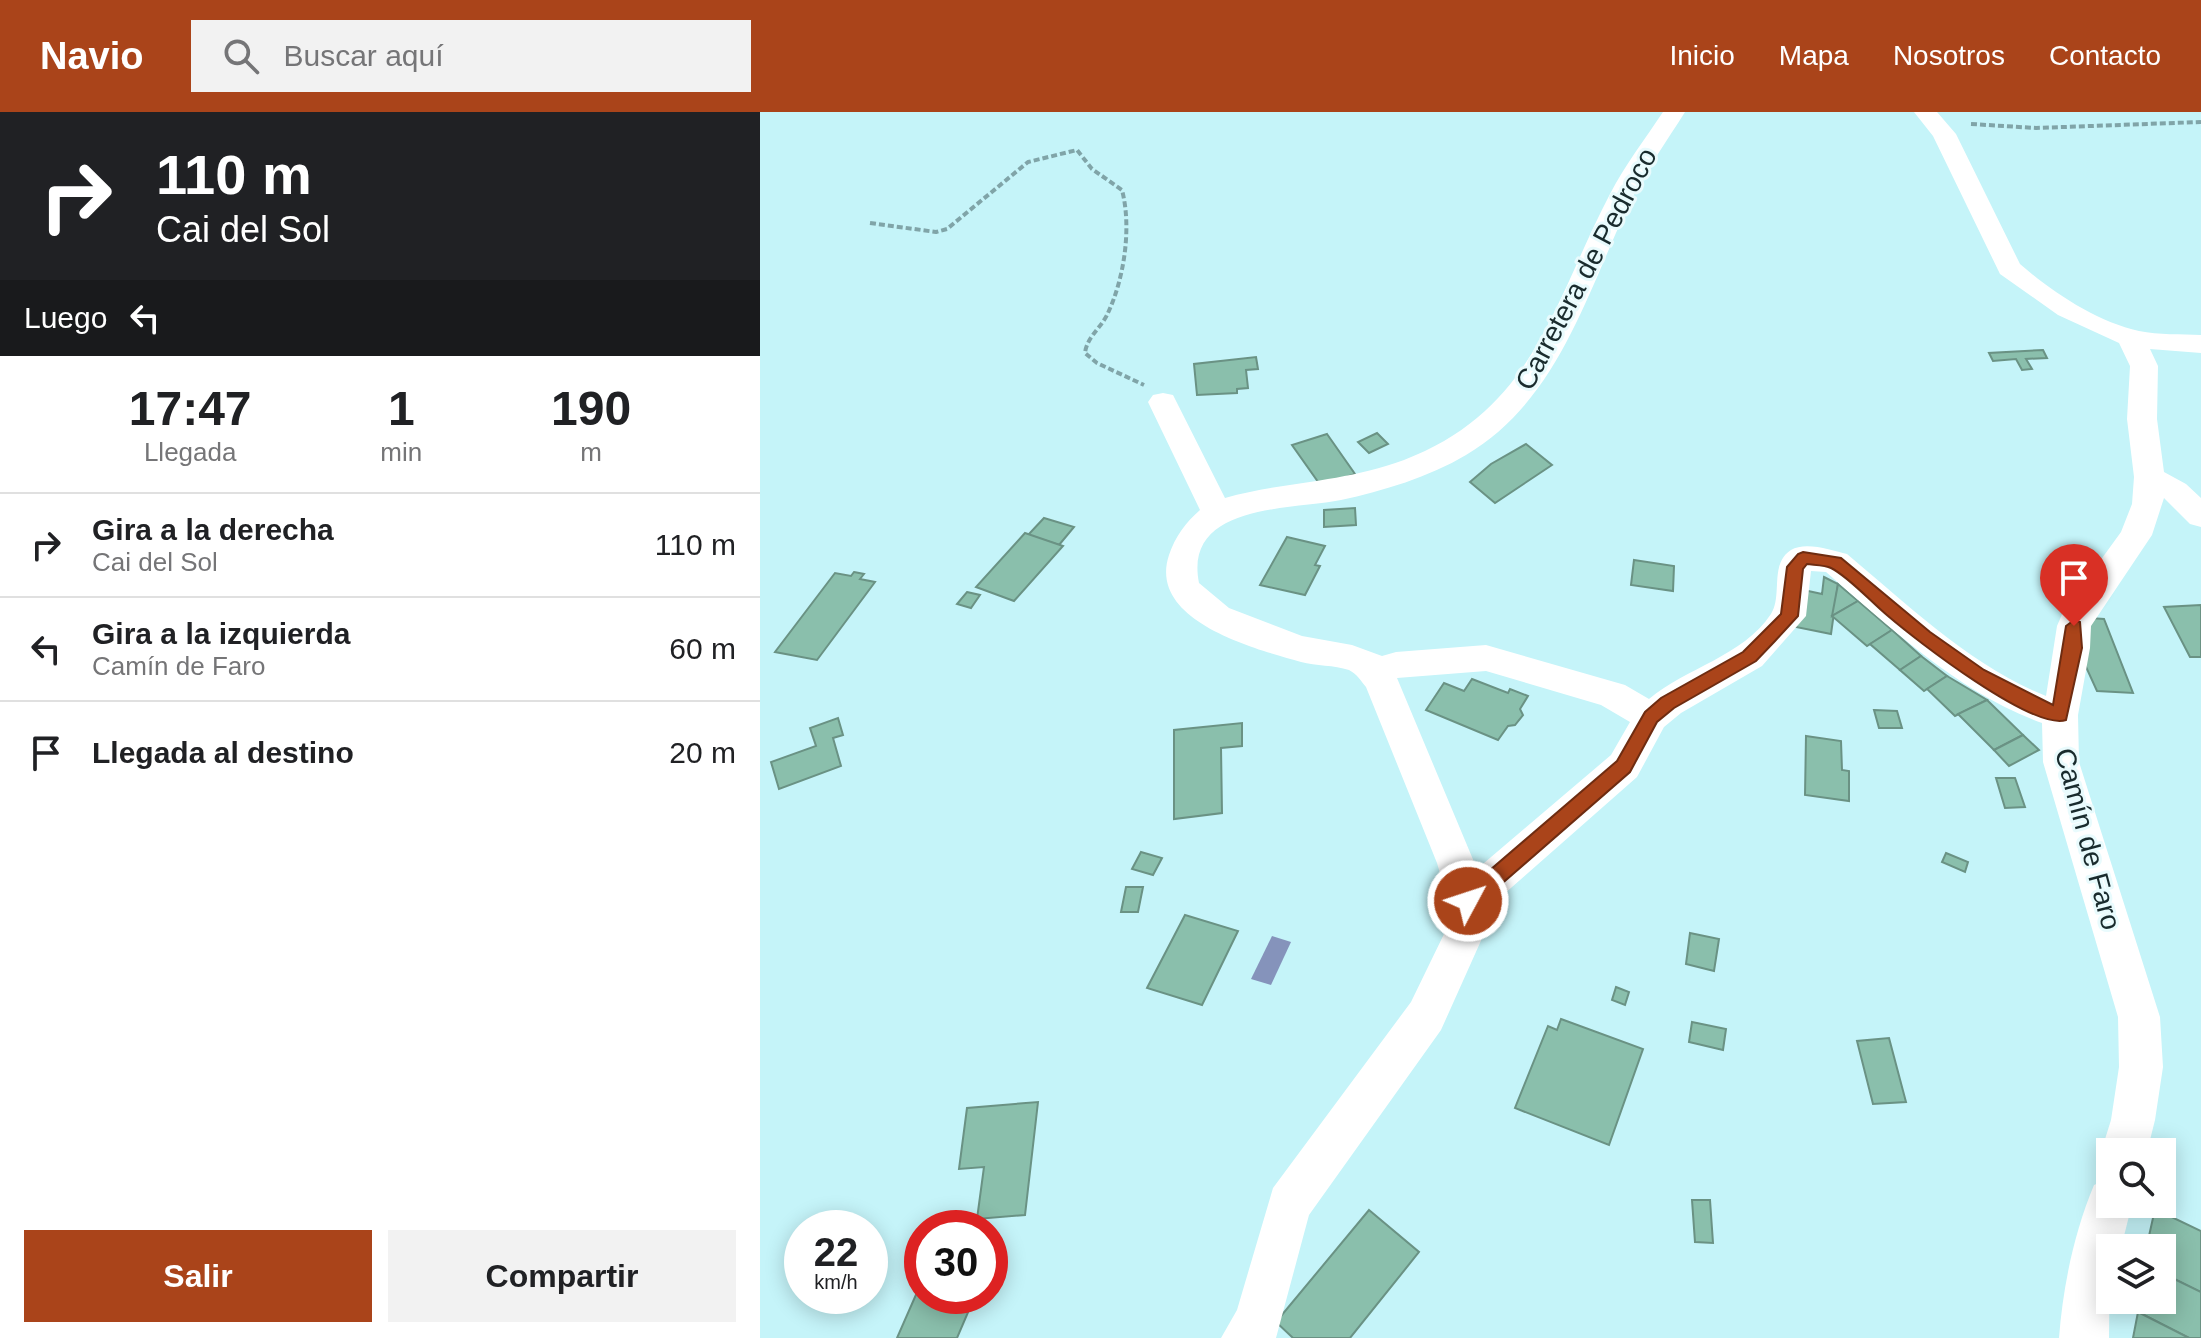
<!DOCTYPE html>
<html lang="es">
<meta charset="utf-8">
<style>
:root{--surface:#fff;--page:#f2f2f2;--text:#202124;--muted:#757577;--line:#e0e0e0;--accent:#aa441a}
body{margin:0;font-family:Helvetica,sans-serif;background:var(--page);color:var(--text);height:100vh;display:flex;flex-direction:column;font-size:30px;white-space:nowrap}
*{box-sizing:border-box;margin:0}
p{font-size:26px;color:var(--muted)}
.icon{flex:none;width:44px;height:44px;fill:none;stroke:currentColor;stroke-width:2;stroke-linecap:round;stroke-linejoin:round}
.map{position:relative;flex:1;overflow:hidden}
.details{display:flex;flex-direction:column;background:var(--surface);width:760px}
.details>*{flex:none}
.hud{background:#202124;color:#fff;overflow:hidden}
.tools{position:absolute;left:1336px;top:1026px;display:grid;gap:16px}
.tools a{display:grid;place-items:center;width:80px;height:80px;border-radius:0px;background:var(--surface);box-shadow:0 4px 20px #0003;font-size:40px}
.speed{position:absolute;left:24px;top:1098px;display:flex;gap:16px;font-size:40px;font-weight:700;text-align:center}
.speed>*{display:grid;place-content:center;width:104px;height:104px;border-radius:50%;background:var(--surface);box-shadow:0 4px 20px #0003;line-height:1}
.speed small{font-size:20px;font-weight:400}
.speed .limit{border:12px solid #d22;background:#fff;color:#111}
.pin{position:absolute;display:grid;place-items:center;width:68px;height:68px;color:#fff;margin:-82px -34px;border-radius:50% 50% 50% 0;rotate:-45deg;box-shadow:0 0 8px #0007}
.pin .icon{rotate:45deg}
.me{position:absolute;width:88px;margin:-44px;rotate:50deg;stroke-linejoin:round;filter:drop-shadow(0 0 6px #0008)}
.turn{display:flex;align-items:center;gap:28px;height:168px;padding:0 24px;font-size:36px}
.turn .icon{width:104px;height:104px;stroke-width:2.5}
.turn b{display:block;font-size:56px;line-height:68px}
.then{display:flex;align-items:center;height:76px;padding:0 24px;background:#0003;gap:16px;font-size:30px}
.eta{display:flex;justify-content:space-evenly;align-items:center;height:136px;text-align:center}
.eta b{font-size:48px;font-weight:700;line-height:56px}
.button{display:flex;gap:16px;margin-top:auto;padding:16px 24px}
.button a{flex:1;height:92px;border-radius:0px;background:var(--accent);color:#fff;font-size:32px;font-weight:700;line-height:92px;text-align:center}
.button a+a{background:var(--page);color:var(--text)}
ul{padding:0;list-style:none}
li{display:flex;align-items:center;gap:24px;height:104px;padding:0 24px;border-top:2px solid var(--line)}
li div{flex:1}
li b{display:block;font-size:30px}
li em{font-style:normal}
header{display:flex;align-items:center;gap:48px;box-sizing:border-box;height:112px;padding:0 40px;background:var(--accent);color:#fff}
header strong{font-size:38px}
nav{display:flex;gap:44px;margin-inline-start:auto;font-size:28px}
.search{width:560px;height:72px;background:var(--page);display:flex;align-items:center;gap:20px;box-sizing:border-box;padding:0 28px;border-radius:0px;color:var(--muted);font-size:30px}
main{display:flex;flex:1;min-height:0}
.map>svg:first-child{display:block}
</style>
<header>
<strong>Navio</strong>
<div class="search"><svg class="icon" aria-label="search" viewBox="0 0 24 24"><circle cx="10" cy="10" r="6"/><path d="M15 15l6 6"/></svg>Buscar aquí</div>
<nav><a>Inicio</a><a>Mapa</a><a>Nosotros</a><a>Contacto</a></nav>
</header>
<main>
<section class="details">
<div class="hud">
<div class="turn"><svg class="icon" aria-label="right" viewBox="0 0 24 24"><path d="M7 20v-9h11M14 6l5 5-5 5"/></svg><div><b>110 m</b>Cai del Sol</div></div>
<div class="then">Luego<svg class="icon" aria-label="left" viewBox="0 0 24 24"><path d="M17 20v-9H6M10 6l-5 5 5 5"/></svg></div>
</div>
<div class="eta">
<div><b>17:47</b><p>Llegada</p></div>
<div><b>1</b><p>min</p></div>
<div><b>190</b><p>m</p></div>
</div>
<ul>
<li><svg class="icon" aria-label="right" viewBox="0 0 24 24"><path d="M7 20v-9h11M14 6l5 5-5 5"/></svg><div><b>Gira a la derecha</b><p>Cai del Sol</p></div><em>110 m</em></li>
<li><svg class="icon" aria-label="left" viewBox="0 0 24 24"><path d="M17 20v-9H6M10 6l-5 5 5 5"/></svg><div><b>Gira a la izquierda</b><p>Camín de Faro</p></div><em>60 m</em></li>
<li><svg class="icon" aria-label="arrive" viewBox="0 0 24 24"><path d="M6 21V4h12l-3 4 3 4H6"/></svg><div><b>Llegada al destino</b></div><em>20 m</em></li>
</ul>
<div class="button"><a>Salir</a><a>Compartir</a></div>
</section>
<div class="map">
<svg width="1441" height="1226" viewBox="0 0 1441 1226">
<rect width="100%" height="100%" fill="#c5f4f9"/>
<path fill="#8593bb" d="M512 824 531 830 511 873 491 867Z"/>
<g fill="#8abfac" stroke="#6a9284" stroke-width="2">
<path d="M1283 238 1287 246 1266 247 1272 257 1262 258 1256 247 1233 249 1229 241Z"/>
<path d="M496 245 498 257 486 258 488 276 477 277V281L437 283 434 252Z"/>
<path d="M617 321 628 332 609 341 598 330Z"/>
<path d="M567 322 595 362 561 374 532 333Z"/>
<path d="M766 332 792 353 735 391 710 370 731 352Z"/>
<path d="M595 396 596 413 564 415V398Z"/>
<path d="M284 406 314 415 299 433 268 423Z"/>
<path d="M265 421 303 434 254 489 216 475Z"/>
<path d="M527 425 565 434 555 453 560 454 545 483 500 473Z"/>
<path d="M874 448 914 454 913 479 871 473Z"/>
<path d="M94 460 104 462 100 467 115 470 57 548 15 540 75 461 91 464Z"/>
<path d="M1064 465 1078 472 1071 522 1036 515 1039 477 1062 482Z"/>
<path d="M1078 472 1098 489 1072 504Z"/>
<path d="M207 480 220 483 211 496 197 492Z"/>
<path d="M1098 489 1132 518 1107 534 1072 504Z"/>
<path d="M1441 493V545H1430L1404 495Z"/>
<path d="M1329 506 1344 507 1373 581 1337 579 1321 544Z"/>
<path d="M1132 518 1161 544 1140 558 1110 532Z"/>
<path d="M1161 544 1187 564 1164 579 1140 558Z"/>
<path d="M1187 564 1227 588 1195 604 1167 577Z"/>
<path d="M712 567 748 581 750 577 768 584 760 597 763 603 755 613 748 614 738 628 666 598 684 571 704 579Z"/>
<path d="M1227 588 1263 623 1234 638 1198 602Z"/>
<path d="M1114 598 1137 599 1142 616H1119Z"/>
<path d="M78 606 83 623 73 626 81 654 19 677 11 650 56 634 50 616Z"/>
<path d="M482 611V634L461 636 462 701 414 707V618Z"/>
<path d="M1263 623 1279 638 1249 654 1234 638Z"/>
<path d="M1046 624 1081 629 1082 658 1089 659V689L1045 683Z"/>
<path d="M1236 666H1255L1265 695 1245 696Z"/>
<path d="M381 740 402 746 393 763 372 757Z"/>
<path d="M1186 741 1208 750 1205 760 1182 750Z"/>
<path d="M366 775H383L378 800H361Z"/>
<path d="M425 803 478 819 442 893 387 876Z"/>
<path d="M930 821 959 827 954 859 926 852Z"/>
<path d="M856 875 869 880 865 893 852 888Z"/>
<path d="M801 907 883 937 849 1033 755 996 788 914 797 918Z"/>
<path d="M932 910 966 917 963 938 929 930Z"/>
<path d="M1129 926 1146 990 1113 992 1097 929Z"/>
<path d="M278 990 265 1103 217 1107 224 1055 199 1057 207 996Z"/>
<path d="M932 1088H950L953 1131 935 1130Z"/>
<path d="M1395 1097 1441 1119V1180L1402 1161V1136H1395L1396 1128 1389 1124Z"/>
<path d="M609 1098 659 1140 590 1226H533L516 1210Z"/>
<path d="M1402 1161 1441 1180V1226H1429L1378 1200 1381 1188H1402Z"/>
<path d="M162 1169V1184H215L197 1226H137Z"/>
<path d="M1378 1200 1429 1226H1373Z"/>
</g>
<g fill="none" stroke-linecap="round" stroke-linejoin="round">
<g stroke="#80a4a8" stroke-width="4" stroke-dasharray="6 3" stroke-linecap="butt">
<path d="M1211 12 1276 16 1441 10"/>
<path d="M110 111 176 120 187 117 268 50 317 38 332 57 362 78C372 116 364 168 347 203 340 217 327 225 325 241L337 251 384 273"/>
</g>
<g fill="#fff" fill-rule="evenodd">
<path d="M903 0H925C908 27 889 54 874 82 828 175 801 287 706 343 669 365 623 379 581 388 533 398 423 391 439 471L469 496 542 524 592 533 622 544 636 540 726 533 865 573 889 587C927 555 982 545 1011 502 1023 483 1009 452 1031 438 1045 429 1072 438 1087 442 1148 493 1211 554 1286 584L1297 514 1303 500 1361 420 1372 392 1374 365 1367 307 1370 254 1359 231 1298 203 1240 162 1173 24 1154 0H1177L1196 22 1260 152C1292 180 1337 210 1379 219 1399 223 1421 222 1441 223V241L1390 237 1398 254 1397 307 1404 360 1426 372 1441 386V415L1430 412 1404 386 1392 423 1331 514 1330 536 1318 603 1319 650 1400 905 1403 955 1395 1008 1387 1040H1350V1057L1341 1040 1351 1008 1359 955 1358 905 1283 650 1282 611C1199 581 1132 517 1066 460L1051 459 1046 504 1002 554 921 601 904 615 877 665 727 797 724 822 681 918 549 1103 516 1226H461L477 1198 513 1076 651 890 684 822 688 789 677 751 606 575C601 569 597 562 589 558 574 553 556 554 541 550 495 537 387 509 409 443 415 425 426 410 440 398L388 290 393 283 403 281 413 283 465 386C526 369 582 371 644 348 774 298 792 193 850 82 865 53 885 27 903 0ZM726 559 841 593 870 610 851 643 717 757 637 566Z"/>
<path d="M1350 1066V1092H1372L1361 1136H1350L1349 1226H1299C1303 1174 1314 1121 1334 1073Z"/>
</g>
</g>
<path fill="#aa441a" stroke="#6e2c11" stroke-width="2" d="M1043 440 1081 446 1170 520 1224 558 1293 593 1306 514 1314 508 1320 510 1322 536 1306 608C1273 619 1156 528 1128 504 1112 491 1089 465 1071 456 1065 453 1054 453 1047 452L1043 457 1038 504 1015 529 996 549 914 596 897 610 870 660 715 795 708 798 701 795 698 789 701 783 857 649 885 600 901 586 983 540 1021 502 1027 455 1038 442Z"/>
<g text-anchor="middle" dominant-baseline="central" stroke-width="6" stroke-linejoin="round" paint-order="stroke">
<g font-size="28" fill="#192b2d" stroke="#e9fbfd">
<text transform="translate(826 157) rotate(-62)">Carretera de Pedroco</text>
<text transform="translate(1328 727) rotate(75)">Camín de Faro</text>
</g>
</g>
</svg>
<div class="tools">
<a><svg class="icon" aria-label="search" viewBox="0 0 24 24"><circle cx="10" cy="10" r="6"/><path d="M15 15l6 6"/></svg></a>
<a><svg class="icon" aria-label="layers" viewBox="0 0 24 24"><path d="M12 4l9 5-9 5-9-5zM3 14l9 5 9-5"/></svg></a>
</div>
<div class="speed"><div>22<small>km/h</small></div><div class="limit">30</div></div>
<div class="pin" style="left:1314px;top:514px;background:#d93025"><svg class="icon" aria-label="arrive" viewBox="0 0 24 24"><path d="M6 21V4h12l-3 4 3 4H6"/></svg></div>
<svg class="me" style="left:708px;top:789px" viewBox="-20 -20 40 40"><circle r="17" fill="#aa441a" stroke="#fff" stroke-width="3"/><path d="M0-11L8 9 0 5-8 9z" fill="#fff"/></svg>
</div>
</main>
